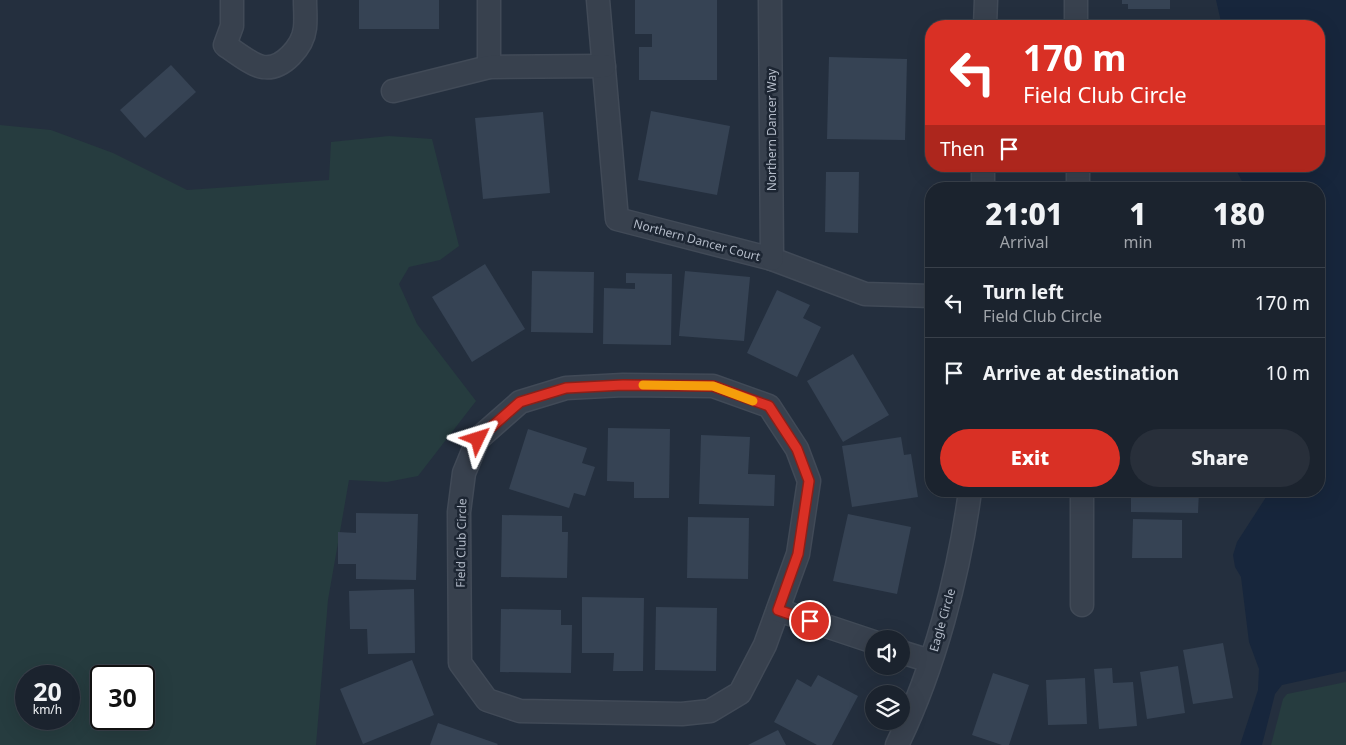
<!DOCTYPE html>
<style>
:root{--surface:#1b232e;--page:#282f3a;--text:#f1f3f6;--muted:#a0a4aa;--line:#39404a;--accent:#d93025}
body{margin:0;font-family:"Noto Sans",sans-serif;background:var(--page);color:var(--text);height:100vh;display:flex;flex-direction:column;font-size:19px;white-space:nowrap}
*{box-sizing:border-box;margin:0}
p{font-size:16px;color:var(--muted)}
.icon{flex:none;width:28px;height:28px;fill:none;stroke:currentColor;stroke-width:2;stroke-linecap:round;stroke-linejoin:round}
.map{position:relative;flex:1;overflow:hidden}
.side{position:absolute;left:925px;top:182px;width:400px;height:315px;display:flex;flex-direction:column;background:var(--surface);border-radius:20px;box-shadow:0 5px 20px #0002,0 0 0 1px var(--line)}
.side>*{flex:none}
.hud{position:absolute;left:925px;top:20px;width:400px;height:152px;border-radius:20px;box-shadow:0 5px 20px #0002,0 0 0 1px var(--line);background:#d93025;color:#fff;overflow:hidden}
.fabs{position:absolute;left:865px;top:630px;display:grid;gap:10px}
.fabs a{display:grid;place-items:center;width:45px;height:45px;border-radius:50%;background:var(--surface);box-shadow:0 5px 20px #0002,0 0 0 1px var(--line);font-size:25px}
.speed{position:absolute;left:15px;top:665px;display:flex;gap:10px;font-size:25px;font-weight:700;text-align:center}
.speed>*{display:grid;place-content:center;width:65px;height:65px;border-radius:50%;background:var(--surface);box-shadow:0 5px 20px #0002,0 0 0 1px var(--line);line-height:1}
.speed small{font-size:12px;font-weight:400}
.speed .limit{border:2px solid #111;border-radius:8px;background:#fff;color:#111}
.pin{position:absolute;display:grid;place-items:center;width:42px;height:42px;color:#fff;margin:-21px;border:2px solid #fff;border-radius:50%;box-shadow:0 1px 5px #0007}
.me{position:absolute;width:55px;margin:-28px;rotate:49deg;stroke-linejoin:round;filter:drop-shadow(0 0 4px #0008)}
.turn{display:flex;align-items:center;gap:18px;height:105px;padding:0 15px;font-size:22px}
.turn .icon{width:65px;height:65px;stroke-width:2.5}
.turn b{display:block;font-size:35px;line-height:42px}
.then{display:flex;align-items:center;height:48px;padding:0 15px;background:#0003;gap:10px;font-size:19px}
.eta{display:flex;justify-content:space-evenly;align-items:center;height:85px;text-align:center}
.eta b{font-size:30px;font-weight:800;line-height:35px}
.primary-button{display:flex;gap:10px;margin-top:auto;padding:10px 15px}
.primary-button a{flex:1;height:58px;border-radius:30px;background:var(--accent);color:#fff;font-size:20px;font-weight:800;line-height:58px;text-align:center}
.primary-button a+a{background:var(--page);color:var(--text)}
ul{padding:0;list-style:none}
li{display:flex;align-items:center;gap:15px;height:70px;padding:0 15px;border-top:1px solid var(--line)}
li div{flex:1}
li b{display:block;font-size:19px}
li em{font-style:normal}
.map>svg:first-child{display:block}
</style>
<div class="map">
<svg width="1346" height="745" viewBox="0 0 1346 745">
<rect width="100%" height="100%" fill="#242f3e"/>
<g fill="#263c3f" fill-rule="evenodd">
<path d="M0 125 51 130 113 153 187 190 329 180 331 142 389 136 432 139 459 246 440 260 409 267 399 284 417 324 476 401 418 476 387 482 349 480 328 600 316 745H0ZM26 676H69V719H26ZM101 676H144V719H101Z"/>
<path d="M1346 682V745H1271L1283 699 1287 694Z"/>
</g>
<path fill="#17263c" d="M1216 0H1346V671L1282 685 1275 694 1262 745H1240L1258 690 1259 669 1249 642 1241 577 1235 567 1233 555 1237 542 1270 491H1319V189H1246L1234 166H1319V26H1222Z"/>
<g fill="#364354">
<rect x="359" y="0" width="80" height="29"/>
<path d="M635 0H717V80H639V47H652V34H635Z"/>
<path d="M1122 0H1170V9H1128V4H1122Z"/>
<rect x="1122" y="22" width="43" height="4"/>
<path d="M829 57 907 59 905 140 827 139Z"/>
<path d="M171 65 196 92 145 138 120 110Z"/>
<path d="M651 111 730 126 717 195 638 180Z"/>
<path d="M543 112 550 193 483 199 475 118Z"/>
<path d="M826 172H859L858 233 825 232Z"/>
<path d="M485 264 525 329 472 362 432 297Z"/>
<path d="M532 271 594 272 593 333 531 332Z"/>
<path d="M685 271 750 277 744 341 679 336Z"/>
<path d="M626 273 672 274 671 345 603 344 604 288 635 289V283H626Z"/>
<path d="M777 290 810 305 803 318 821 327 797 377 747 353Z"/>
<path d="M853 354 889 415 843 442 807 381Z"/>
<path d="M608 428 670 429 669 498H634V482L607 481Z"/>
<path d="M528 429 587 448 582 463 595 467 585 496 574 493 569 508 509 489Z"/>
<path d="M701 435 750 437 748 474 775 475 774 506 699 504Z"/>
<path d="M901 437 904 455 911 454 918 497 852 507 842 446Z"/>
<path d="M1131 491H1199L1198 513 1131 512Z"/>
<path d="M356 513 418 514 416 580 356 579V564H338V532L356 533Z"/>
<path d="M848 514 911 527 897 594 833 581Z"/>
<path d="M502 515 562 516V532H568L567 578 501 577Z"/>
<path d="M688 517 749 518 748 579 687 578Z"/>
<path d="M1133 519 1182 520V558H1132Z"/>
<path d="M414 589 415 653 368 654 367 629H350L349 591Z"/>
<path d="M582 597 644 598 643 671H613L614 653H582Z"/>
<path d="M656 607 717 608 716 671 655 670Z"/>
<path d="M501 609 561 610V625H572L571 673 500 672Z"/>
<path d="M1223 643 1233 698 1193 704 1183 650Z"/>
<path d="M412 660 434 715 363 744 340 689Z"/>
<path d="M1178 666 1185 713 1147 719 1140 672Z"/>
<path d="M1112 668 1113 683 1133 682 1137 726 1099 729 1094 669Z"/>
<path d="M993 673 1029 685 1009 745H1002L972 735Z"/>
<path d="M818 675 858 696 832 745H817L774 722 797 679 811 687Z"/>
<path d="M1085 678 1087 724 1048 725 1046 680Z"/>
<path d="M438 723 498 744 497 745H430Z"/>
<path d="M778 730 786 745H748Z"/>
</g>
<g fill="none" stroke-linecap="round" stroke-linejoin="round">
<g stroke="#414a57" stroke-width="25">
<g id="minor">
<path d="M232 0V26L225 45C234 51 253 66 263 67 283 70 303 46 305 28 306 19 305 9 305 0"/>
<path d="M489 0V67"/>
<path d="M598 0 617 219 772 259 865 294 931 296"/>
<path d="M770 0 772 259"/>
<path d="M1076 0V26"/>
<path d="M985 26 986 0"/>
<path d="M393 91 489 67 604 66"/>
<path d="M1078 166V189"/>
<path d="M983 189V166"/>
<path d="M623 385 713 386 769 406 797 449 809 481 798 554 765 645 740 693 710 711 682 714 520 711 487 700 460 663 459 512 464 473 478 439 520 402 566 388Z"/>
<path d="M1082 491V605"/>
<path d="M778 610 874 642"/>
<path d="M901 652 930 661"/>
<path d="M897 745C934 669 959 575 970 491"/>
</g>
</g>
<use href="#minor" stroke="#38414e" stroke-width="22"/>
</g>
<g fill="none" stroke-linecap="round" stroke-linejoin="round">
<g stroke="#8d1f18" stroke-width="12">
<path id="route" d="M478 439 520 402 566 388 623 385 713 386 769 406 797 449 809 481 798 554 778 610 810 621"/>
</g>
<use href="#route" stroke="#d93025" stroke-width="9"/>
<path stroke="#f59e0b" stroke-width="9" d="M643 385 713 386 753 401"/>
</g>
<g text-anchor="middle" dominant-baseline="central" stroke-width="5" stroke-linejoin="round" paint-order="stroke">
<g font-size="12" fill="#b4bcc9" stroke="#1d2633">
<text transform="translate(771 130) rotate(-90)">Northern Dancer Way</text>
<text transform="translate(697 240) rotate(15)">Northern Dancer Court</text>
<text transform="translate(461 543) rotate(-89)">Field Club Circle</text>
<text transform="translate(942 620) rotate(-74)">Eagle Circle</text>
</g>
</g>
</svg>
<div class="fabs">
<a><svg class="icon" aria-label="sound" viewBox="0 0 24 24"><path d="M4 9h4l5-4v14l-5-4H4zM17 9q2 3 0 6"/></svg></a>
<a><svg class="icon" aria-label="layers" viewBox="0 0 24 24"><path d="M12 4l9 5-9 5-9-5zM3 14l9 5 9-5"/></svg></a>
</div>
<div class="speed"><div>20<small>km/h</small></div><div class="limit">30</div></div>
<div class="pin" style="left:810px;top:621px;background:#d93025"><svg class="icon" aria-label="arrive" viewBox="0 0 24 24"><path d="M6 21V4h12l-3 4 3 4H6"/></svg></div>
<svg class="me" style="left:478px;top:439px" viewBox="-20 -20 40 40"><path d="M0-17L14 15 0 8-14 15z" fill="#d93025" stroke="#fff" stroke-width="4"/></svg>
<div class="hud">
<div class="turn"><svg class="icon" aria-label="left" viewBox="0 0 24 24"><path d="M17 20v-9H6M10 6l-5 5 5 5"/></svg><div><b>170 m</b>Field Club Circle</div></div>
<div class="then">Then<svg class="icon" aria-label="arrive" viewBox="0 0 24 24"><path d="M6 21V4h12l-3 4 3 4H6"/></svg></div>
</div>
<section class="side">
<div class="eta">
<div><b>21:01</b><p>Arrival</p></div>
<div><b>1</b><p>min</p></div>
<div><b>180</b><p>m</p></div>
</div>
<ul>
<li><svg class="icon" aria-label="left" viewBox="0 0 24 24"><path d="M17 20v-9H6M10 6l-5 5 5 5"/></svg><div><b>Turn left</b><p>Field Club Circle</p></div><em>170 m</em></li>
<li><svg class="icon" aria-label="arrive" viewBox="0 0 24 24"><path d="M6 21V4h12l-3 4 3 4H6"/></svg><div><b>Arrive at destination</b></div><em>10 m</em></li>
</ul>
<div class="primary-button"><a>Exit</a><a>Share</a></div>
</section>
</div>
